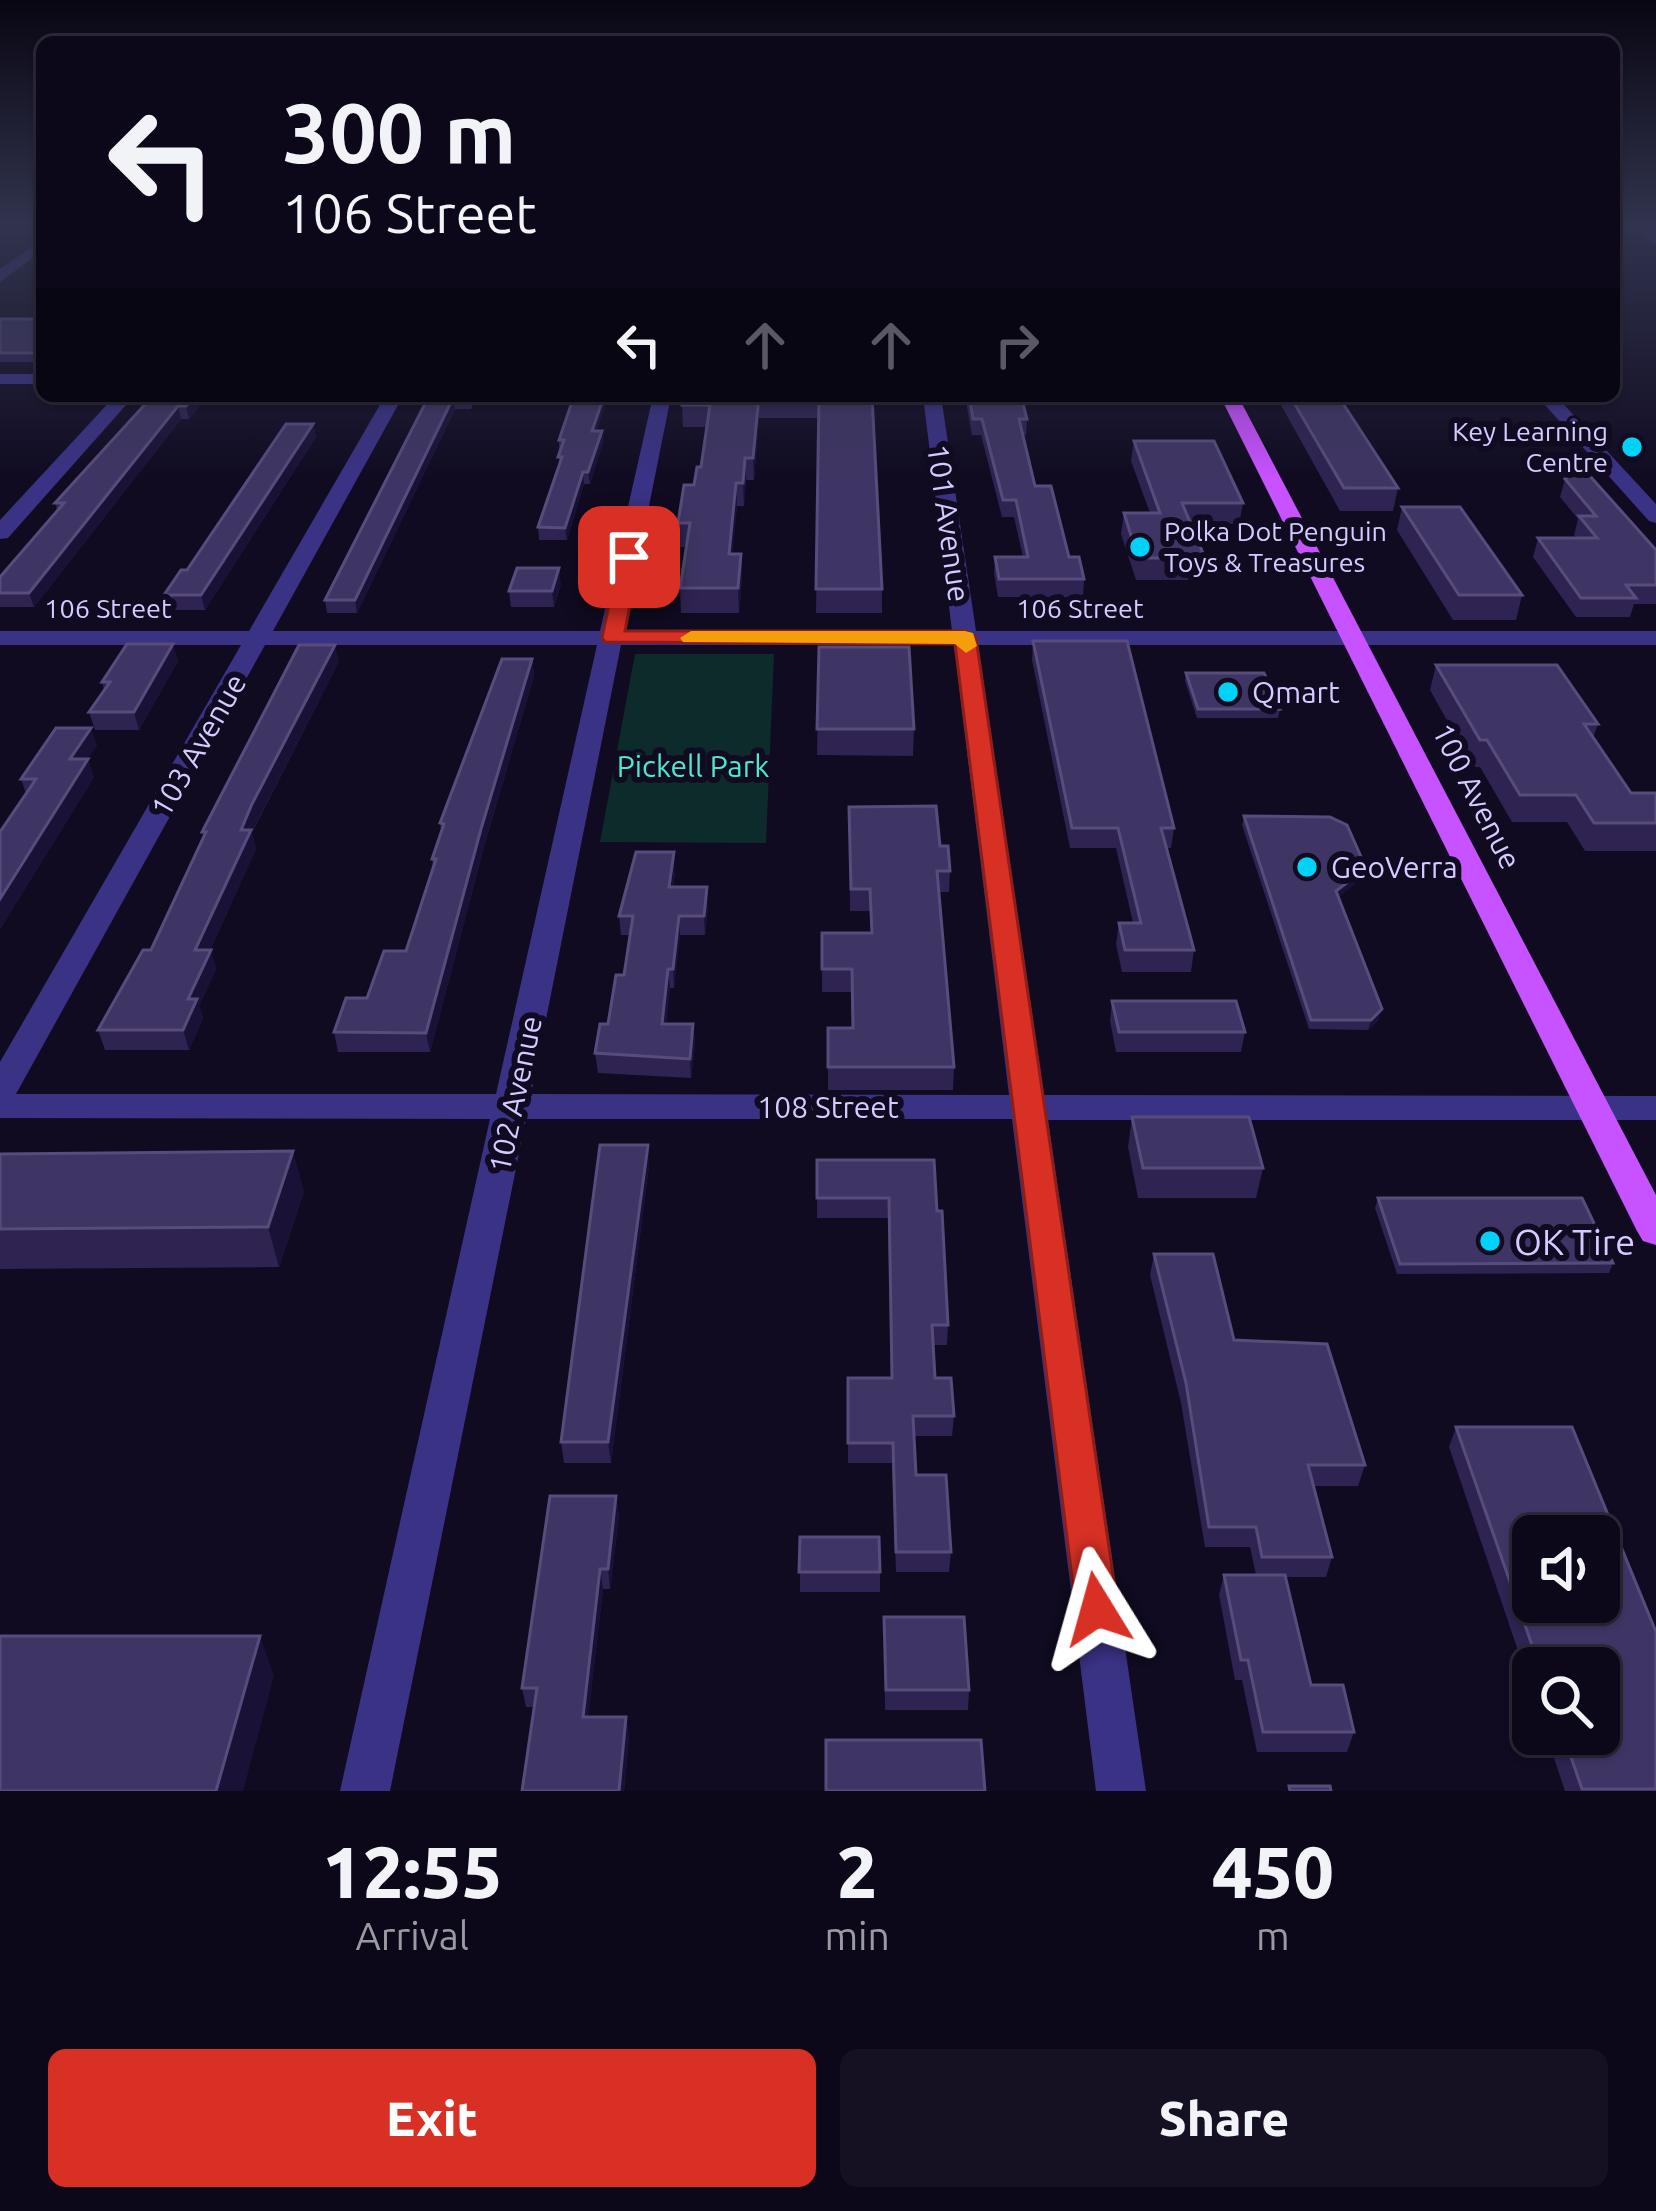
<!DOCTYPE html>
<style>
:root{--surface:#0c0819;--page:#151122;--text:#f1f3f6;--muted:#9a9aa2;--line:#2c2938;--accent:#d93025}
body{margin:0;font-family:Ubuntu,sans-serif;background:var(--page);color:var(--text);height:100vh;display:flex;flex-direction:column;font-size:45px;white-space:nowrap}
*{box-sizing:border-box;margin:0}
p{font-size:39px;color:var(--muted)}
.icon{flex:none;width:66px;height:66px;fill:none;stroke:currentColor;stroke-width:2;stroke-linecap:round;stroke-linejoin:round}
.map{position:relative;height:1791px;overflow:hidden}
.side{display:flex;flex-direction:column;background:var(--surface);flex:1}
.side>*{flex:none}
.guide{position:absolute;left:36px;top:36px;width:1584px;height:366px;border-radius:18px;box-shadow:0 3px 9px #0004,0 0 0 3px var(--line);background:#0c0819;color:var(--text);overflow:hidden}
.buttons{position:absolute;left:1512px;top:1515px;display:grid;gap:24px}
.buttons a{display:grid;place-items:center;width:108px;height:108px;border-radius:18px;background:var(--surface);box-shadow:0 3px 9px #0004,0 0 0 3px var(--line);font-size:60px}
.pin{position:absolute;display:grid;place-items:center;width:102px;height:102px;color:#fff;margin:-51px;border-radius:24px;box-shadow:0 6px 18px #0006}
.me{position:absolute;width:132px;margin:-66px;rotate:352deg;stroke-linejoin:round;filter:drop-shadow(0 0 9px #0008)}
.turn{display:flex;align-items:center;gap:42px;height:252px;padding:0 48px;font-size:54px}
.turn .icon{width:156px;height:156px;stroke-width:2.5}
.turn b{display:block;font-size:84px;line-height:102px}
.lanes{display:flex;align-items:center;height:114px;padding:0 48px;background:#0003;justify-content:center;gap:60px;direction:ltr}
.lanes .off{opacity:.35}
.eta{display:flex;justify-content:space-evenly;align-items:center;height:204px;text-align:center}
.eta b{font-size:72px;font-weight:800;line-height:84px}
.primary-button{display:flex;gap:24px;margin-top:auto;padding:24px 48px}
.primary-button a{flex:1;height:138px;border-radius:18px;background:var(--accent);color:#fff;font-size:48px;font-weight:800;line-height:138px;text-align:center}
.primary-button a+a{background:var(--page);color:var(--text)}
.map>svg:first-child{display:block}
</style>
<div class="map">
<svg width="1656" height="1791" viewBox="0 0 1656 1791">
<rect width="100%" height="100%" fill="#100b21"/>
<path fill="#0e2b2b" d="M635 654H774L766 843 600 842Z"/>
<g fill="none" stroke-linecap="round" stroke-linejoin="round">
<g fill="#3a3284" fill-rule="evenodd">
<path d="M1631 227H1648L1656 234V245Z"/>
<path d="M42 240V251L0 282V269Z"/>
<rect x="0" y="374" width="42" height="10"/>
<path d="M115 396H134L8 538 0 539V520Z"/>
<path d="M385 396H403L273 631H600L653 396H671L624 631H952L923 396H941L976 631H1656V645H978L1044 1095 1656 1096V1120H1048L1146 1791H1096L1012 1119H526L390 1791H340L490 1119 0 1118V1062L241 645H0V631H249ZM265 645H597L496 1094H16ZM621 645H954L1009 1095 531 1094Z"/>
<path d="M1537 396H1556L1656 504V523L1649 521Z"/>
</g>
<path fill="#c752ff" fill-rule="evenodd" d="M1220 396H1238L1656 1195V1245L1643 1241 1637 1231Z"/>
</g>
<g fill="#2e2351">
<path d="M1614 239 1624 247 1621 259H1615L1617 261 1614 272Z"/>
<rect x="0" y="319" width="42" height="43"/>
<path d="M207 396 189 419H181L34 607H0V577L57 510 55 503 149 400Z"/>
<path d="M429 396H477L471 409H455L357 613H327L325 600Z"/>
<path d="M684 396H872L882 589V613H816L819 418H759L754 480H746L744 506H737L732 554H741L742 578 739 613H681L680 588 686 547H679L678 523 701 467 707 427H683L682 405Z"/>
<path d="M965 396H1021L1027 419 1026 435H1023L1035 486 1069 557 1084 579 1083 597H998L994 574 995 557H1023L1014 517H1002L981 435H972Z"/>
<path d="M1276 396H1338L1398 488 1393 511H1340Z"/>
<path d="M1429 396H1502L1500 403H1435Z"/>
<path d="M313 424 316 437 205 610H168L164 595Z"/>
<path d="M597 431H602L603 442 590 484H584L567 540H539L538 527 559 466V440Z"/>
<path d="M1134 441 1243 503 1239 524H1191L1205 558 1202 580H1136L1121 534 1124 513H1150L1131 461Z"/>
<path d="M1565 479 1656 550V604H1634L1630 617H1576L1533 557 1538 538H1576L1574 535 1578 519 1560 497Z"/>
<path d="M1402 507 1522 595 1516 620H1453L1397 530Z"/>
<path d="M561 584 554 607H511L509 591Z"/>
<path d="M1033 641 1174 828 1171 848H1166L1194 950 1191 972H1122L1116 944 1119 923H1133L1116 848H1070L1032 660Z"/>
<path d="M819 647 914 729 913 756 817 755Z"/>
<path d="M532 659 534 676 484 847 430 1052H338L334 1032 367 998 406 951 433 867 432 859 441 831 440 823Z"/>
<path d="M178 661 139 730H95L89 712 104 690 102 682Z"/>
<path d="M339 661 252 833 256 849 210 950 216 969 199 1006 203 1018 189 1050H105L98 1030 151 950 204 837 202 832Z"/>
<path d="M1436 665 1598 724 1593 738 1631 793H1656V851H1585L1567 822H1512L1480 767H1473L1430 690Z"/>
<path d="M1186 673 1280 709 1278 718H1197L1185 681Z"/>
<path d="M97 745 87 759 94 777 0 929V832L26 794 21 779Z"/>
<path d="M849 807 940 846 950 871 949 892H939L954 1067 953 1090H828V1028H852L851 992H822V933H871L870 911H850Z"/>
<path d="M1244 816 1364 877 1338 897 1379 1019 1368 1030 1309 1029 1242 825Z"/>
<path d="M675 871 673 887 708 906 705 935H680L674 988H670L666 1024H693L695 1044 691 1078 598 1073 595 1053 608 1024 624 975 630 935H621L619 916Z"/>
<path d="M1112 1001 1245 1032 1241 1052H1116L1110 1021Z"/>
<path d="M1132 1117 1263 1168 1256 1198H1138L1128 1147Z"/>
<path d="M0 1154 304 1191 279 1267 0 1269Z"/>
<path d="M817 1160H934L948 1325 947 1345H933L935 1378 954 1416 952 1436H914L916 1475 951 1552 949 1572H896L892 1463H848V1378H891L888 1218H817Z"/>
<path d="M649 1165 611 1463H564L561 1442Z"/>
<path d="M1378 1198 1613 1263 1609 1273 1397 1274 1375 1208Z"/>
<path d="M1154 1254 1234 1340 1365 1465 1358 1486H1314L1332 1557 1326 1577H1285L1311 1685 1354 1732 1347 1752H1257L1242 1680H1235L1219 1595 1224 1575H1256L1250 1547H1205L1181 1403 1150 1275Z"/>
<path d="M1456 1427 1656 1632V1791H1565L1546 1734H1599V1668H1533V1695L1449 1447Z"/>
<path d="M616 1496 619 1516 610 1589H603L588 1717H626L629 1737 624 1791H522L534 1707H526L522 1688Z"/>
<path d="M800 1537 880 1572V1592H800Z"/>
<path d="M884 1617 969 1690 968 1710H885Z"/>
</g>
<g fill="#1a1236">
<path d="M195 396H207L189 419 186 406Z"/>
<path d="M604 396H609L593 442 592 431Z"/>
<path d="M759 396V418L754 480 753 458Z"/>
<path d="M453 398 455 409 357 613 355 600Z"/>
<path d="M178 406 181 419 34 607 29 593Z"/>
<path d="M313 424 316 437 205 610 201 595Z"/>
<path d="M602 431 603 442 590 484 588 472Z"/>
<path d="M745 458 746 480 744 506 743 483Z"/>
<path d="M583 472 584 484 567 540 565 528Z"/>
<path d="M736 483 737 506 730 578 729 554Z"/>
<path d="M741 554 742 578 739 613 738 588Z"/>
<path d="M559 568 561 584 554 607 552 591Z"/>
<path d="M173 644 178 661 139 730 134 712Z"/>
<path d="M335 645 339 661 257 822 252 833 256 849 201 969 195 950 241 830 252 804Z"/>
<path d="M532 659 534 676 484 847 430 1052 426 1033 481 829Z"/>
<path d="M91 728 97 745 76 777 70 759Z"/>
<path d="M88 759 94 777 0 929V899Z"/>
<path d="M674 852 675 871 671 906 669 887Z"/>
<path d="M1366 868 1364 877 1334 901 1336 891Z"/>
<path d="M707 887 708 906 705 935 704 916Z"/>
<path d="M679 916 680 935 674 988 673 969Z"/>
<path d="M211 950 216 969 199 1006 203 1018 189 1050 183 1030 188 999Z"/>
<path d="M668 969 670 988 663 1044 662 1024Z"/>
<path d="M1382 1009 1379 1019 1368 1030 1371 1020Z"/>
<path d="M693 1024 695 1044 691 1078 690 1059Z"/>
<path d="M648 1145 649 1165 611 1463 608 1442Z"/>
<path d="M293 1151 304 1191 279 1267 268 1227Z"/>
<path d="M616 1496 619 1516 610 1589 608 1569Z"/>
<path d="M600 1569 603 1589 586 1737 583 1717Z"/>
<path d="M260 1636 274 1676 243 1791H216Z"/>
<path d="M626 1717 629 1737 624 1791H619Z"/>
</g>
<g fill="#3f3564" stroke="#574c7c" stroke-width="3" fill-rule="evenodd">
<rect x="0" y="319" width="42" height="34"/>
<path d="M160 396H195L186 406H178L29 593H0V577L64 503H55L149 400H157Z"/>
<path d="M429 396H471L470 398H453L355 600H325Z"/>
<path d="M574 396H604L592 431H602L588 472H583L565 528 538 527 562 457H558L564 440H559Z"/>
<path d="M684 396H872L882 589H816L819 396H759L753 458H745L743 483H736L729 554H741L738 588H680L690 523H678L684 485H694L697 467H701L710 405H682Z"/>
<path d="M969 396H1021L1027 419H1019L1035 486H1051L1069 557H1079L1084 579H999L995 557H1028L1016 500H1003L982 419H973Z"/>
<path d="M1290 396H1338L1398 488H1344Z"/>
<path d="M286 424H313L201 595H164L181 570H187Z"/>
<path d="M1134 441H1214L1243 503H1182L1205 558H1138L1124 513H1160Z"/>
<path d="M1581 466 1656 550V585H1626L1636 598H1581L1538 538H1597L1579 516H1596L1565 479Z"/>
<path d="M1402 507H1460L1522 595H1459Z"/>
<path d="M517 568H559L552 591H509Z"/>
<path d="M1033 641H1127L1174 828H1161L1194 950H1125L1119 923H1141L1118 828H1072Z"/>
<path d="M127 644H173L134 712H89L110 682H102Z"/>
<path d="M299 645H335L252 804 241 830H251L195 950H211L188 999H197L183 1030H98L143 950H151L206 832H202Z"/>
<path d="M819 647H909L914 729H817Z"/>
<path d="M502 659H532L481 829 426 1033 334 1032 346 998H367L384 951H406L436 859H432L444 824 440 823Z"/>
<path d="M1436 665H1557L1598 724H1584L1631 793H1656V823H1594L1576 795H1520L1487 740H1480Z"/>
<path d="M1186 673H1264L1280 709H1198Z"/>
<path d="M56 728H91L70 759H88L0 899V832L36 779H21Z"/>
<path d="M936 806 940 846H948L950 871H937L954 1067H828V1028H853L852 969H822V933H872L870 889H851L849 807Z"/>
<path d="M1244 816 1330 817 1347 825 1366 868 1336 891 1382 1009 1371 1020H1311Z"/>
<path d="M636 852H674L669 887H707L704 916H679L673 969H668L662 1024H693L690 1059 595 1053 600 1024H608L616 975H624L633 916H619Z"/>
<path d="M1112 1001H1236L1245 1032H1119Z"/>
<path d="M1132 1117H1249L1263 1168H1143Z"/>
<path d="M600 1145H648L608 1442H561Z"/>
<path d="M293 1151 268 1227 0 1229V1154Z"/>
<path d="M817 1160H934L937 1211H942L948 1325H932L935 1378H951L954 1416H913L916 1475H946L951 1552H896L893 1443H848V1378H892L889 1198H817Z"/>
<path d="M1378 1198H1582L1613 1263 1400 1264Z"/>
<path d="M1154 1254H1213L1234 1340 1327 1344 1365 1465H1308L1332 1557H1262L1256 1527H1209L1186 1383Z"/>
<path d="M1456 1427H1572L1656 1632V1789H1582L1563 1734H1599V1668H1540ZM1533 1536H1599V1602H1533Z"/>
<path d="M550 1496H616L608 1569H600L583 1717H626L619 1791H522L537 1688H522Z"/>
<path d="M800 1537H879L880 1572H799Z"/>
<path d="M1224 1575H1285L1311 1685H1343L1354 1732H1263L1248 1660H1241Z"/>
<path d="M884 1617H964L969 1690H886Z"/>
<path d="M0 1636H260L216 1791H0Z"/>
<path d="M826 1740H981L985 1791H826Z"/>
<path d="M1289 1786H1330L1331 1791H1290Z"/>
</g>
<linearGradient id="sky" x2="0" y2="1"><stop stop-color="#090612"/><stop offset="0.47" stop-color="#31344e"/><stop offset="1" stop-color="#31344e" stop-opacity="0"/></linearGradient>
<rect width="1656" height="478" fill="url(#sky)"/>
<path fill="#d93025" stroke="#8d1f18" stroke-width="3" d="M629 551 639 557 625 631H965L976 638 1118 1609 1112 1623 1097 1629 1082 1623 1076 1609 955 644 605 642 602 638 619 557Z"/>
<path fill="#f59e0b" d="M691 631H965L973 633 977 646 966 653 955 644 683 642 680 638Z"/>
<g fill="#00d1f6" stroke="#100b21" stroke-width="4.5">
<circle cx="1632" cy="447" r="12"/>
<circle cx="1140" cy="547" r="12"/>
<circle cx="1228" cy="692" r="12"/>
<circle cx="1307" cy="867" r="12"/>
<circle cx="1490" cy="1241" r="12"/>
</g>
<g text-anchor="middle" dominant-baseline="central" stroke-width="12" stroke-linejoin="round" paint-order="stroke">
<g font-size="27" fill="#d4cbff" stroke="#100b21" text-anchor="end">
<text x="1608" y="431">Key Learning<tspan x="1608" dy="31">Centre</tspan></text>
<text x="1164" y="531" text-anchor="start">Polka Dot Penguin<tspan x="1164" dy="31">Toys &amp; Treasures</tspan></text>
</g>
<g font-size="27" fill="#d4cbff" stroke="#100b21">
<text x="108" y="608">106 Street</text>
<text x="1080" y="608">106 Street</text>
</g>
<g font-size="30" fill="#d4cbff" stroke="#100b21">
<text transform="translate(949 523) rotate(82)">101 Avenue</text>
<text transform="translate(198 745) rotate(-60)">103 Avenue</text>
<text transform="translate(1477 796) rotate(63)">100 Avenue</text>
<text transform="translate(515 1094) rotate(-78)">102 Avenue</text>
<text x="828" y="1107">108 Street</text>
</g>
<g font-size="30" fill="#d4cbff" stroke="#100b21" text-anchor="start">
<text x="1252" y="692">Qmart</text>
<text x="1331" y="867">GeoVerra</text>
</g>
<g font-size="30" fill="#4ee8ca" stroke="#100b21">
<text x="693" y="766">Pickell Park</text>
</g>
<g font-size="36" fill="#d4cbff" stroke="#100b21" text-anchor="start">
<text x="1514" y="1241">OK Tire</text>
</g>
</g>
</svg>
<div class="buttons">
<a><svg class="icon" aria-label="sound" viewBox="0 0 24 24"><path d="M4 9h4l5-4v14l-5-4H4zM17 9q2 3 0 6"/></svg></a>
<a><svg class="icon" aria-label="search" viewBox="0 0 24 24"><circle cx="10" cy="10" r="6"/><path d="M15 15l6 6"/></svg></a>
</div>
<div class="pin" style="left:629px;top:557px;background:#d93025"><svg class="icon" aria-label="arrive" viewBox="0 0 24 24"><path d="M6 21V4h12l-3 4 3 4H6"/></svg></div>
<svg class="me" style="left:1097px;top:1609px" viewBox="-20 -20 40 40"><path d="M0-17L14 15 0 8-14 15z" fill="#d93025" stroke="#fff" stroke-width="4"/></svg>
<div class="guide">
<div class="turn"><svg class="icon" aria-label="left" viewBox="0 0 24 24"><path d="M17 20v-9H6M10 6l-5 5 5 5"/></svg><div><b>300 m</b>106 Street</div></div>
<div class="lanes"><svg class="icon" aria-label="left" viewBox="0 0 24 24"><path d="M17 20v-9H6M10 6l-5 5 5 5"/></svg><svg class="icon off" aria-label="ahead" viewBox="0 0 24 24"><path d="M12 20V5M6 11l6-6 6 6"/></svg><svg class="icon off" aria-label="ahead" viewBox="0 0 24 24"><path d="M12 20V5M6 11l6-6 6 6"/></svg><svg class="icon off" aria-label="right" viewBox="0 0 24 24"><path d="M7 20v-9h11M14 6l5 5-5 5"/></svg></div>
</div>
</div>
<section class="side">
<div class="eta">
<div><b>12:55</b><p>Arrival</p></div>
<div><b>2</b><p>min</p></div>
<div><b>450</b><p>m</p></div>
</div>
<div class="primary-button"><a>Exit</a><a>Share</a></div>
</section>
